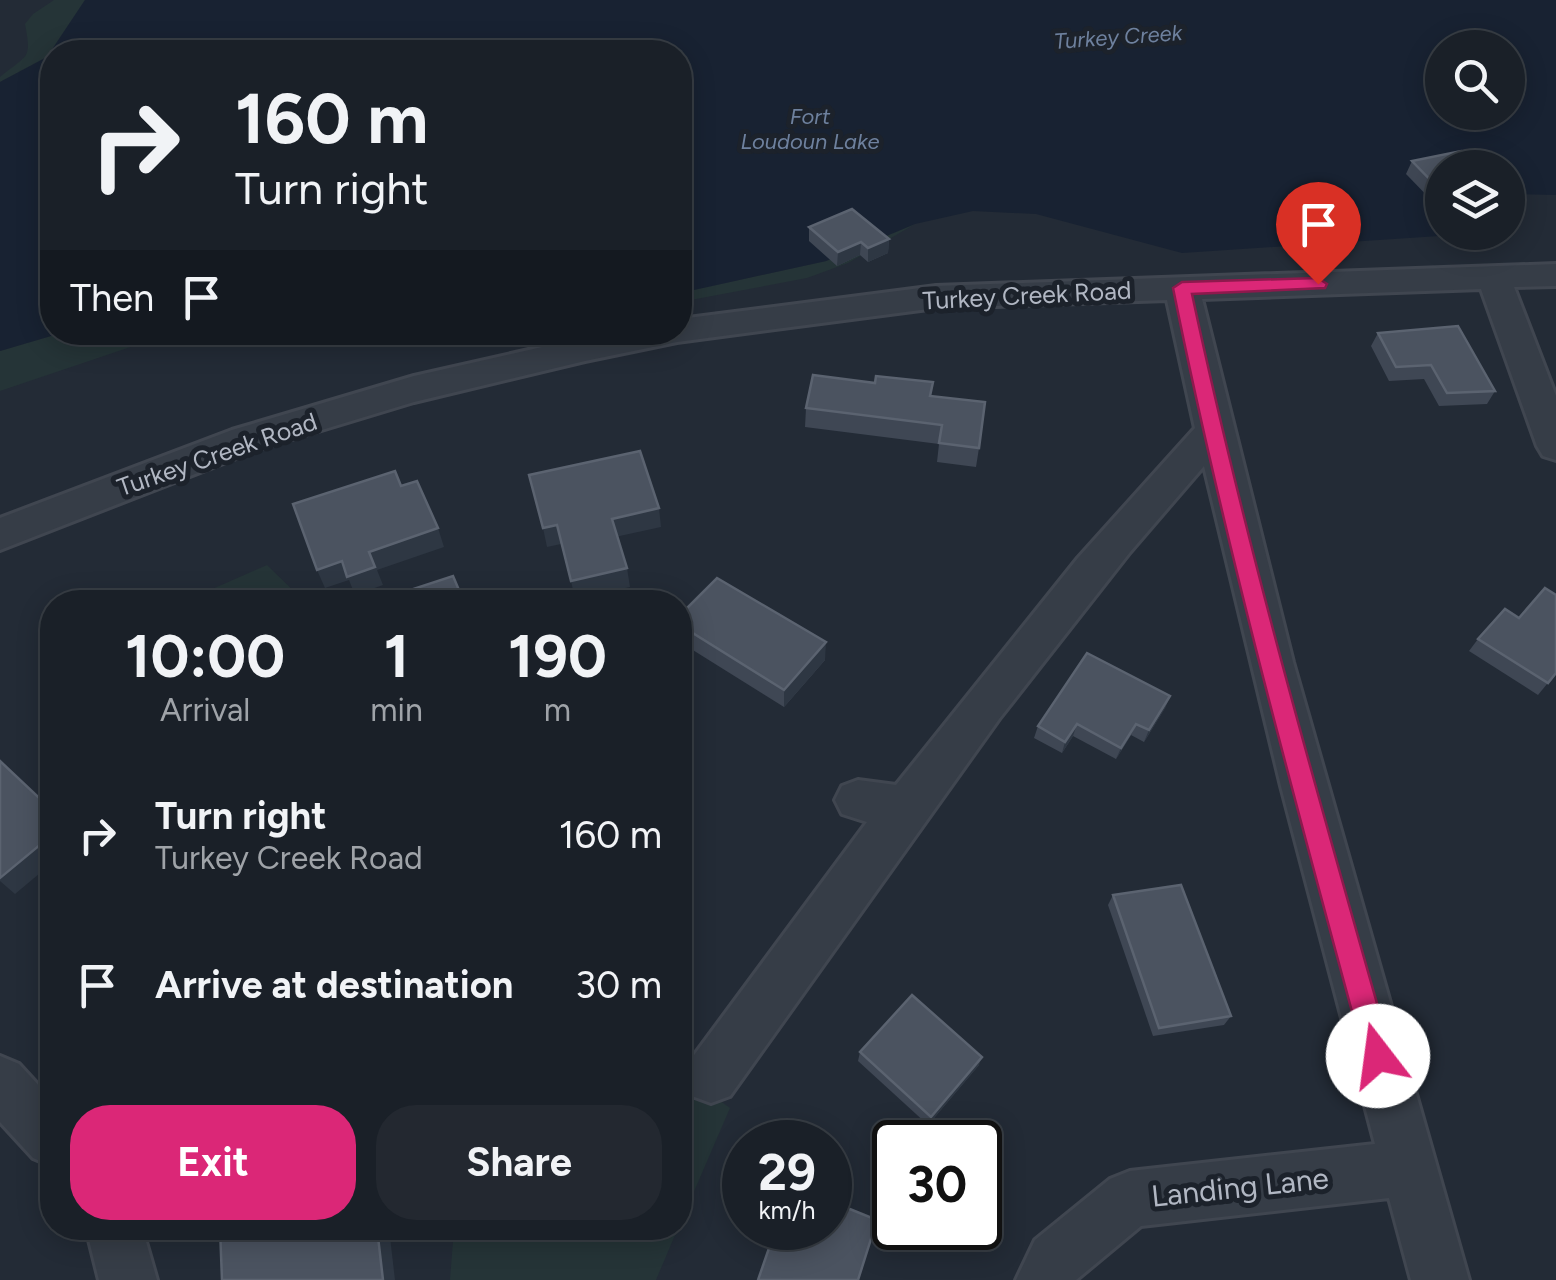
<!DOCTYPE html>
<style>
:root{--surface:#1a2028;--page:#232830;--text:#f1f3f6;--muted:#9fa3a8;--line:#383e45;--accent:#db2777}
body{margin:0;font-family:Figtree,sans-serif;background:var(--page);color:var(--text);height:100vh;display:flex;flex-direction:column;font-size:38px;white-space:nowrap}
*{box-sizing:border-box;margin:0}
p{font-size:32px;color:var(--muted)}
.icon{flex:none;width:55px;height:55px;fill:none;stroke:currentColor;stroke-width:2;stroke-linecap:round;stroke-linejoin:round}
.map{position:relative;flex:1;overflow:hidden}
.side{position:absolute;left:40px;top:590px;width:652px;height:650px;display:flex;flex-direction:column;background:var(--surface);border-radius:40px;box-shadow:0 5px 25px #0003,0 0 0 2px var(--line)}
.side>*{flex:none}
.top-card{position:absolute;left:40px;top:40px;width:652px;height:305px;border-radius:40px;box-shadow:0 5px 25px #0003,0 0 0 2px var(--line);background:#1a2028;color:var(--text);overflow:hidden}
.fabs{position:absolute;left:1425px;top:30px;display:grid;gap:20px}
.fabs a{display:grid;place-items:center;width:100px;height:100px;border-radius:50%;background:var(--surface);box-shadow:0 5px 25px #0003,0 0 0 2px var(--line);font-size:50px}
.speed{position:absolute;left:722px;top:1120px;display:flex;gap:20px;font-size:50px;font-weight:700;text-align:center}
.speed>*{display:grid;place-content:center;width:130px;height:130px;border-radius:50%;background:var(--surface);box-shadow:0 5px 25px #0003,0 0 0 2px var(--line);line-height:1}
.speed small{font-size:25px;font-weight:400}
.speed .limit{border:5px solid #111;border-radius:15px;background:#fff;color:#111}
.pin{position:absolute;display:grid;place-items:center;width:85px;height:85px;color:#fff;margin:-102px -42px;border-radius:50% 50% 50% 0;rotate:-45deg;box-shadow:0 0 10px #0007}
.pin .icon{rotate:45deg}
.me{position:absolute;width:110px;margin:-55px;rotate:345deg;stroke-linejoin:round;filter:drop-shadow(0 0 8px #0008)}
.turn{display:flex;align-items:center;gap:35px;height:210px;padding:0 30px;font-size:45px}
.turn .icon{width:130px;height:130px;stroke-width:2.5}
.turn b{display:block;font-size:70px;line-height:85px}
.then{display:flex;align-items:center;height:95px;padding:0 30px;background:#0003;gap:20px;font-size:38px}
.eta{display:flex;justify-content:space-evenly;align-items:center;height:170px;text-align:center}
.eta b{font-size:60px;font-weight:700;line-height:70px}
.primary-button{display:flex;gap:20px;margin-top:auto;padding:20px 30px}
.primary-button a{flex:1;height:115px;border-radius:40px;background:var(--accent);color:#fff;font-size:40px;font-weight:700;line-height:115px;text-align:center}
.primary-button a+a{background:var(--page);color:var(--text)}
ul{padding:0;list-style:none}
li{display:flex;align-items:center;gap:30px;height:150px;padding:0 30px}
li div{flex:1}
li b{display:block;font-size:38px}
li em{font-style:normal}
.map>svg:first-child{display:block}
</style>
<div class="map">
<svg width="1556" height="1280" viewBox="0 0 1556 1280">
<rect width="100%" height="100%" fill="#232b36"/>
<g fill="#253437">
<path d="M54 0H85L47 57 0 82V77C28 54 32 60 25 24L33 14Z"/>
<path d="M915 224 848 263 807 278 680 302V293L826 261Z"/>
<path d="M61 333H172L0 391V351Z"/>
<path d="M267 565 305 602H183Z"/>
<path d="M680 1072 730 1108 680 1224Z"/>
<path d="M454 1228H678L656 1280H450Z"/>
</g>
<path fill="#182232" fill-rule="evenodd" d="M85 0H1556V195L1515 194 1508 198V168H1442V232L1446 233 1439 236 1182 253 1036 214 973 211 915 224 826 261 680 293V52H52V332L61 333 0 351V82L47 57ZM1442 48H1508V112H1442Z"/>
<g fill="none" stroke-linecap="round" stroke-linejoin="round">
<g stroke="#404650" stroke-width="6">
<g id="minor">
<path d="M1556 264V286L1514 287 1556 396V460L1543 456 1537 446 1481 289 1202 299 1293 662 1469 1280H1411L1389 1198 1141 1226 1076 1280H1016L1035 1240 1110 1179 1130 1171 1375 1144 1281 786 1204 466 1130 552 999 719 730 1096 711 1103 692 1096 685 1077 692 1058 867 822 842 814 835 800 842 786 858 780 896 785 1078 558 1195 428 1167 300 936 308 677 342 585 361 414 402 259 449 0 550V518L232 430 414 376 608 332H680V319L936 286Z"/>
<path d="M0 1056 19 1064 52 1100V1166L33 1158 0 1122Z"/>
<path d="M86 1228H142L157 1280H99Z"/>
</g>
</g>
<use href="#minor" fill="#363d47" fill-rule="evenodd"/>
</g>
<g fill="#3f4754">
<path d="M1412 161 1442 168V206L1438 207 1406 174Z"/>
<path d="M809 227 889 239 888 253 868 262 860 255 837 266 809 241Z"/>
<path d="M1378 333 1495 391 1487 404 1439 406 1424 379 1389 381 1371 346Z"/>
<path d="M931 396 979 448 976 467 937 462 939 444 805 427 806 408Z"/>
<path d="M680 615 825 660 784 707 680 642Z"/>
<path d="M1478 639 1556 673 1538 695 1469 651Z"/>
<path d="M1170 696 1165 708 1144 742 1131 735 1116 759 1073 736 1062 753 1034 738 1038 726Z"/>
<path d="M1113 895 1231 1016 1224 1025 1153 1036 1108 905Z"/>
<path d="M860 1052 979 1065 928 1125 858 1061Z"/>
</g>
<g fill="#2e3743">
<path d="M889 239 888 253 868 262V248Z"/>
<path d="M861 242 860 255 837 266 838 252Z"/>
<path d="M123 332H172L127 347 120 334Z"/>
<path d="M230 332H267V333L221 342 218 335Z"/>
<path d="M659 508 661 527 615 537 612 519Z"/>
<path d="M557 525 561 544 547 547 543 528Z"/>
<path d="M438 528 444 547 377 570 383 585 355 595 349 580 325 588 317 570Z"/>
<path d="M627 568 630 587 575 599 571 581Z"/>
<path d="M826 642 825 660 784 707V690Z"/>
<path d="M1170 696 1165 708 1144 742 1149 730Z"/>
<path d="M1077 724 1073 736 1062 753 1065 742Z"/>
<path d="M1136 724 1131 735 1116 759 1121 748Z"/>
<path d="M682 830 684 846 680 850V832Z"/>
<path d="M52 835V863L15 894 0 881V878Z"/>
<path d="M982 1057 979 1065 928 1125 931 1117Z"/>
<path d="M377 1228H389L395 1280H383Z"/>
</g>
<g fill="#4b5360" stroke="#5b6370" stroke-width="2.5">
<path d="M1461 151 1478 168H1442V192L1412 161Z"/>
<path d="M852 209 889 239 868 248 861 242 838 252 809 227Z"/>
<path d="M1458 326 1495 391 1447 393 1431 365 1396 367 1378 333Z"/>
<path d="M813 375 875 383 876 376 933 382 930 396 985 402 979 448 939 443 942 425 806 408Z"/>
<path d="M640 451 659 508 612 519 627 568 571 581 557 525 543 528 529 475Z"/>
<path d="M395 471 401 486 417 481 438 528 369 552 375 567 347 577 342 561 317 570 293 504Z"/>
<path d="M453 576 464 602H404L401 593Z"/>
<path d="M717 578 826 642 784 690 680 625V615Z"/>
<path d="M1545 588 1556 595V673L1548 683 1478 639 1505 609 1519 618Z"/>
<path d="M1087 653 1170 696 1149 730 1136 724 1121 748 1077 724 1065 742 1038 726Z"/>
<path d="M0 761 52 810V835L0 878Z"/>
<path d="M1181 885 1231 1016 1159 1028 1113 895Z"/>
<path d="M52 902V917L44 908Z"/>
<path d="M912 995 982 1057 931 1117 860 1052Z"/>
<path d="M830 1201 877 1220 858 1280H758L776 1228H830Z"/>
<path d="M220 1228H377L383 1280H222Z"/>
</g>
<path fill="#db2777" stroke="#8e194d" stroke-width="2.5" d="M1318 278 1327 284 1325 288 1192 294C1247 551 1320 803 1392 1056L1388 1066 1378 1070 1368 1066 1364 1056C1295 801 1225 547 1173 288L1182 282Z"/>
<g text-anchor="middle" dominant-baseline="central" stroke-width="10" stroke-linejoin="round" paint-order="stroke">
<g font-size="22" font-style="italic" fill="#6e819e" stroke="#1c222b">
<text transform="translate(1118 37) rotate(-4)">Turkey Creek</text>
<text x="810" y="116">Fort<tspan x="810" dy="25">Loudoun Lake</tspan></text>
</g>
<g font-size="25" fill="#b1b7c3" stroke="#1c222b">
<text transform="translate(1027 295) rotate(-3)">Turkey Creek Road</text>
<text transform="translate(217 454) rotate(-19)">Turkey Creek Road</text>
</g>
<g font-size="30" fill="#b1b7c3" stroke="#1c222b">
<text transform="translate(1240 1187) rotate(-6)">Landing Lane</text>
</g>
</g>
</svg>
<div class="fabs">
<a><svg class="icon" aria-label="search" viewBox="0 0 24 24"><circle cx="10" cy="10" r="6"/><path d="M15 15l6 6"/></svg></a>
<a><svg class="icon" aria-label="layers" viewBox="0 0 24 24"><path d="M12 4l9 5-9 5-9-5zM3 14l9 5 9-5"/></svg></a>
</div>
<div class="speed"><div>29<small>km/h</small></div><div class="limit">30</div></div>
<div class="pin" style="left:1318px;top:284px;background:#d93025"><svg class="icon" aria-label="arrive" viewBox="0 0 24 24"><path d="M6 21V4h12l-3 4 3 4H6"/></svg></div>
<svg class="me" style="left:1378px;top:1056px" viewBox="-20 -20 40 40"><circle r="19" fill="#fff"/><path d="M0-13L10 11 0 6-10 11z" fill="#db2777"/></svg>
<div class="top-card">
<div class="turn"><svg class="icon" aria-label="right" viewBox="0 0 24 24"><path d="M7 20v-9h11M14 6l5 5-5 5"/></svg><div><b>160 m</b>Turn right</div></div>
<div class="then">Then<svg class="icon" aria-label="arrive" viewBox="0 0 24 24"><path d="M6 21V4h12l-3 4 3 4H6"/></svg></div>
</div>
<section class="side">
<div class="eta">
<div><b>10:00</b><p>Arrival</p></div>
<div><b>1</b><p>min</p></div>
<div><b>190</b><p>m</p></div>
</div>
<ul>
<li><svg class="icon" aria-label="right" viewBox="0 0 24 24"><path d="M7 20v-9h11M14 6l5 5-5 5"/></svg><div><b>Turn right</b><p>Turkey Creek Road</p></div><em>160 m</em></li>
<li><svg class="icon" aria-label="arrive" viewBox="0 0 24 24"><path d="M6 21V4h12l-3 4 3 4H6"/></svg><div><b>Arrive at destination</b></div><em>30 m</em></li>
</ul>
<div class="primary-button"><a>Exit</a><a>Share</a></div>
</section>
</div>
